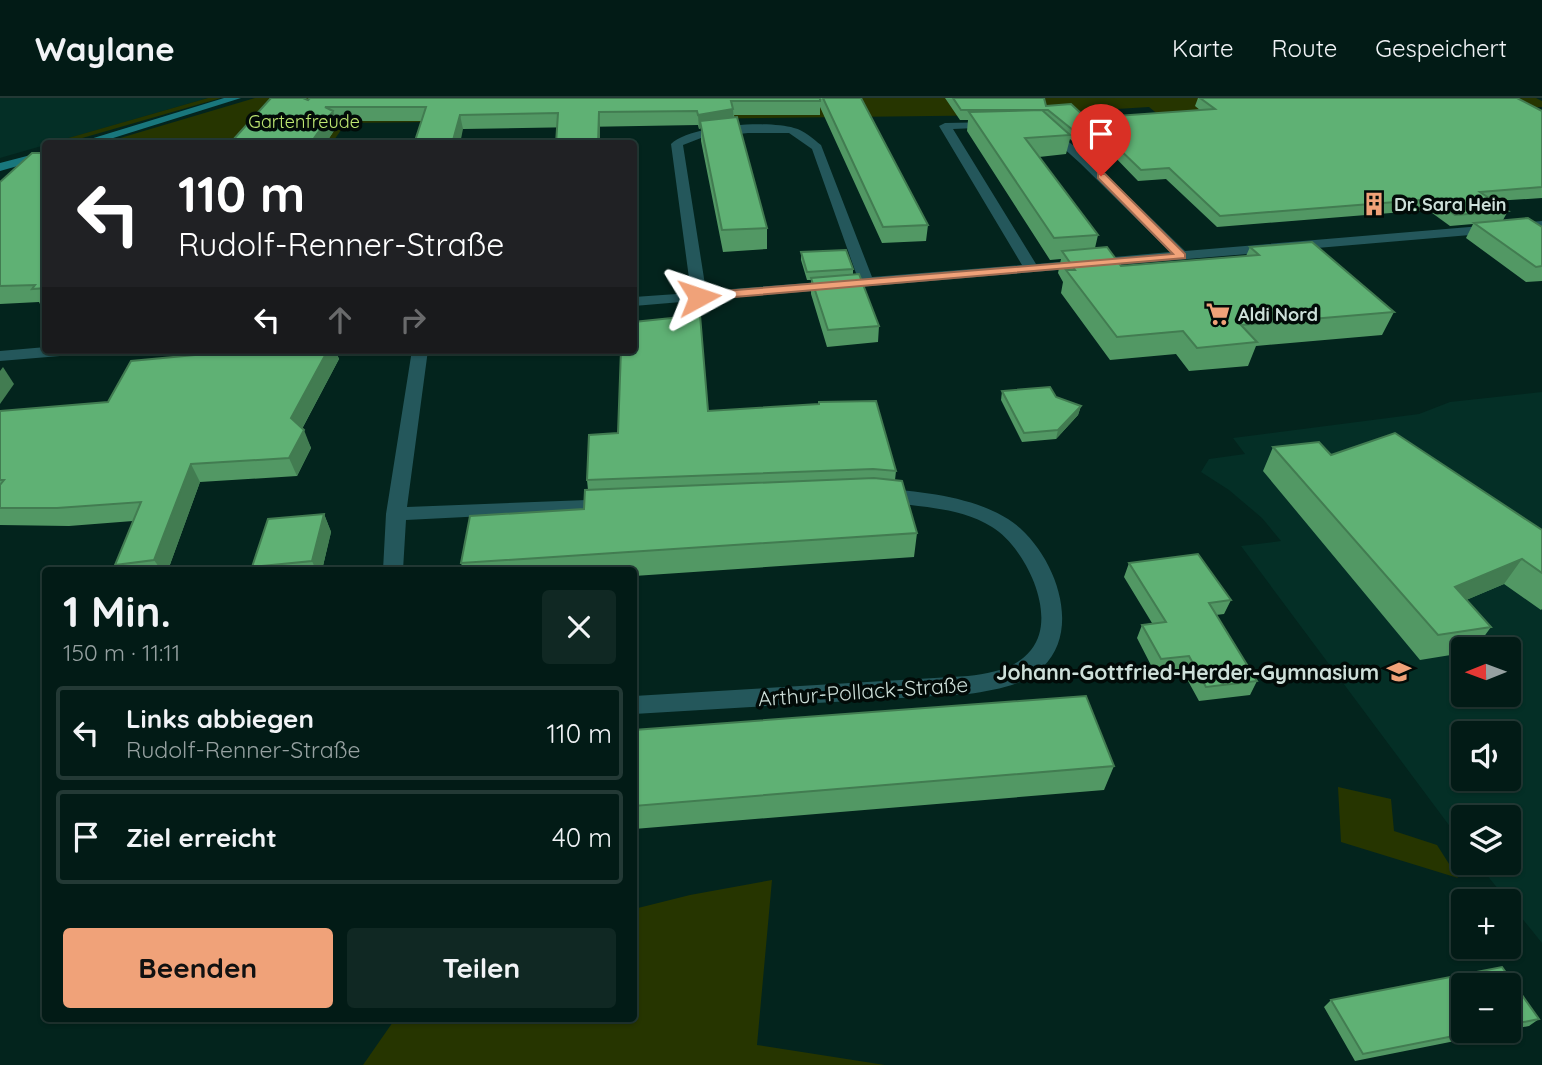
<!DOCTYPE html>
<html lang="de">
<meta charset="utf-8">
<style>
:root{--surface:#021b16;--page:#102823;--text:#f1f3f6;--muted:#96a1a1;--line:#233935;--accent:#f0a279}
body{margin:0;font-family:Quicksand,sans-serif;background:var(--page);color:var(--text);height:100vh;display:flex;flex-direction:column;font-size:26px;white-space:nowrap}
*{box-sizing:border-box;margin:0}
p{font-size:23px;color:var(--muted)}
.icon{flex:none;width:38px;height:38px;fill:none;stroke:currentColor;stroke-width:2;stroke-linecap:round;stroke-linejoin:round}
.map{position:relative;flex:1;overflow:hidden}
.side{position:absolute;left:42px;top:469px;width:595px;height:455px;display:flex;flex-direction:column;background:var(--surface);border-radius:7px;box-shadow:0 2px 5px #0004,0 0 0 2px var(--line)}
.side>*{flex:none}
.banner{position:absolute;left:42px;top:42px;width:595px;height:214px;border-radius:7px;box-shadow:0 2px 5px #0004,0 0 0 2px var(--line);background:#202124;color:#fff;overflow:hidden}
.needle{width:46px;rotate:269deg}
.fabs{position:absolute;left:1451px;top:539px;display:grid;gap:14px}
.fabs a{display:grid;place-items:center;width:70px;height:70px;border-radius:7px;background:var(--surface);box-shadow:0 2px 5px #0004,0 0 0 2px var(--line);font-size:35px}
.pin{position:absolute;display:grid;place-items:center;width:60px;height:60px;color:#fff;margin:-72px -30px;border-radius:50% 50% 50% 0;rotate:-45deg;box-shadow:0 0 7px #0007}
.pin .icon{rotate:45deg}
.me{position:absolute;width:77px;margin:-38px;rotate:85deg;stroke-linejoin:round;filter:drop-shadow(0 0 5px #0008)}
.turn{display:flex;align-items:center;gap:24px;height:147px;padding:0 21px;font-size:32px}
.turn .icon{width:91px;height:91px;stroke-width:2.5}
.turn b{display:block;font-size:49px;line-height:60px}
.lanes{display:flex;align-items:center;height:66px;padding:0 21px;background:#0003;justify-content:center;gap:35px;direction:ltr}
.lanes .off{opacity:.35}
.round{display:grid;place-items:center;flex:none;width:74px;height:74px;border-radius:7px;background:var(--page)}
.overview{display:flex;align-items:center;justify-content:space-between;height:119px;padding:0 21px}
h1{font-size:42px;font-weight:800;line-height:52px}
.action{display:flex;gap:14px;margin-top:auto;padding:14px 21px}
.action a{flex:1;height:80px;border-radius:7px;background:var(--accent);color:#111;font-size:28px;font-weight:800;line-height:80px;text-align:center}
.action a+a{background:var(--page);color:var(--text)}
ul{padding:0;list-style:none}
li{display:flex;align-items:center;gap:21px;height:94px;margin:0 14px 10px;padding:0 7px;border:4px solid var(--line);border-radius:7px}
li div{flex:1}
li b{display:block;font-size:26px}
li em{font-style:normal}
header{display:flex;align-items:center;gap:42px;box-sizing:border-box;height:98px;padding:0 35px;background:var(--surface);border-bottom:2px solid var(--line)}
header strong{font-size:33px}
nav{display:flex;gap:38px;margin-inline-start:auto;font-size:24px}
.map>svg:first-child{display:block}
</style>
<header>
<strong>Waylane</strong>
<nav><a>Karte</a><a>Route</a><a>Gespeichert</a></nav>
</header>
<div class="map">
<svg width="1542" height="967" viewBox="0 0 1542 967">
<rect width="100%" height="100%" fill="#03241d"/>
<g fill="#042f26" fill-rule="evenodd">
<path d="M0 0H208L0 60Z"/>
<path d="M1542 294V845L1477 765H1508V719H1463V746L1241 448 1281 443 1262 420 1229 392 1201 374 1209 361 1245 356 1233 340 1419 316 1450 304ZM1463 551H1508V597H1463ZM1463 635H1508V681H1463Z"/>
</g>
<g fill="#263500">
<path d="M208 0H221L65 45H51Z"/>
<path d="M255 0H1536L1542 3V9L1181 35 1149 9 1020 17 346 25 332 45 100 46Z"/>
<path d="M1338 689 1391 701 1394 733 1437 747 1458 780 1341 744Z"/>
<path d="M772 782 757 947 885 967H363L395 921 634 920V811L690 797Z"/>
</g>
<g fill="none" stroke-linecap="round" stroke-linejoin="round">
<g fill="#24575b" fill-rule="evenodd">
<path d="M995 24 999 25V29L953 31 1036 166 1170 154 1080 65 1042 31V27L1046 26 1088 59 1185 153 1542 123V131L634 208V199L691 195 671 46C691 27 767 22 794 30 804 32 813 41 821 47L872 179 1022 167 939 28 945 25ZM748 35H789L812 51 858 181 706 193 683 47 701 40Z"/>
<path d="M46 249V252H80L72 257 0 263V253Z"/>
<path d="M412 252H428L407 409 613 401 620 403 623 407 620 411 406 422 403 472H383L386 416Z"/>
<path d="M879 390C922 394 971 398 1008 421 1051 448 1085 528 1043 569 1024 588 993 592 968 596L634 616V598L968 578C991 575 1016 571 1031 552 1059 518 1025 449 992 429 955 406 913 411 872 400L869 396 872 392Z"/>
</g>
<g fill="#19777d" fill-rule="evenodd">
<path d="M224 0H241L94 46H74Z"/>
<path d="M46 53V60L0 73V65Z"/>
</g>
</g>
<g fill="#529864">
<path d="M310 0H861L928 127 926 143 882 145 820 9V17H734L767 130V151L723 154 701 43V30L699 31 698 27 463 31 421 23H336L338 27 325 46H86L233 42 308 2Z"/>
<path d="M945 0H1044L1046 8 1087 21 1200 12 1195 8 1198 0H1517L1542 13V100L1494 103 1508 113 1503 122 1542 129V183L1526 184 1466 140 1473 126 1450 128 1428 112 1217 129 1166 81 1138 83 1109 53 1087 55 1070 41 1066 56 1039 59 1098 137 1095 150 1121 168 1246 158 1250 149 1394 214 1382 237 1256 248 1248 268 1189 273 1176 256 1110 262 1061 195 1063 184 1058 175 1061 161 1050 162 967 33 968 22H960Z"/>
<path d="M46 55V207L41 208 39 204 0 206V84Z"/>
<path d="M801 154 853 171V176L879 228 878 244 827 249 811 196V182H807L801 162Z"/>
<path d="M248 252H335L339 261 302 331 311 350 297 378 200 384 168 472H119L115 467 133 423 69 428 0 427V313L108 304Z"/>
<path d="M1002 293 1056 299 1081 308 1078 317 1056 341 1022 344 1001 302Z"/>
<path d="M708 313 896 373 895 382 917 435 914 459 634 478V472H463L461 465 584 411 588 392 587 382 618 335Z"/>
<path d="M1273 349 1331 357 1542 432V511L1541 512 1504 486 1466 502 1491 529 1475 551H1463V555L1420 562 1263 373Z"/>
<path d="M324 416 331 434 322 472H254L252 469Z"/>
<path d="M1129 465 1231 502 1224 516 1216 517 1257 583 1250 597 1199 603 1182 572 1155 575 1137 540 1142 527 1152 525 1124 479Z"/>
<path d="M634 632 1114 668 1104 692 634 731Z"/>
<path d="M1502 869 1539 921 1529 928 1508 932V887H1463V933H1505L1355 963 1324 909 1331 902Z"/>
</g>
<g fill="#427c51">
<path d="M733 11 734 25 700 23 701 30 699 31 698 17Z"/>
<path d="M333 13 338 27 325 46H310Z"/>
<path d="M599 14 600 29V46H598Z"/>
<path d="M460 17 463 31 460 46H452Z"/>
<path d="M328 252H335L339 261 298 338 291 320Z"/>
<path d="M3 269 14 286 0 306V273Z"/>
<path d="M1081 308 1078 317 1056 341 1058 332Z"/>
<path d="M304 332 311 350 297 378 289 360Z"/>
<path d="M191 366 200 384 168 472H161L154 462Z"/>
<path d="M324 416 331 434 322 472H316L312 463Z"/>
<path d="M1522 461 1504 486 1438 514 1455 489Z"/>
</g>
<g fill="#5fb174" stroke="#427c51" stroke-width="2">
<path d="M271 0H303L308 2 310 0H820V3H731L733 11 698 17 697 13 599 14 598 46H556L558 15 460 17 452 46H414L426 9H325L333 13 310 46H86L233 42Z"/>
<path d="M823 0H861L928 127 883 129Z"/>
<path d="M953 0H1044L1046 8 1071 6 1111 43 1089 45 1048 12H961Z"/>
<path d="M1200 0H1517L1542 13V89L1480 94 1508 113 1455 117 1433 101 1220 118 1169 70 1141 72 1087 20 1215 11Z"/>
<path d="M1042 12 1070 37 1025 40 1098 137 1054 140 969 14Z"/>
<path d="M737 19 767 130 722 132 700 23Z"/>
<path d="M32 55H46V190L32 191 35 187 0 188V84Z"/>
<path d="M1528 120 1542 129V168L1536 169 1474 125Z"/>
<path d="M1312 144 1394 214 1241 227 1257 244 1197 250 1183 233 1117 239 1066 172H1075L1062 153 1107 149 1121 168 1259 157 1250 149Z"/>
<path d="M846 152 853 171 807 174 801 154Z"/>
<path d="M859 176 879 228 828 232 811 180Z"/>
<path d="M700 217 708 313 819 306V304L876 303 896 373 873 371 587 382 589 337 618 335 621 252H634V224Z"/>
<path d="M248 252H328L291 320 304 332 289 360 191 366 154 462 115 467 141 404 57 410H0V387L4 382H0V313L108 304 131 263Z"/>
<path d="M1050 289 1056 299 1081 308 1058 332 1024 335 1002 293Z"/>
<path d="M1395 335 1542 432V475L1522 461 1455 489 1491 529 1438 537 1273 349 1319 344 1331 357Z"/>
<path d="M874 380 902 383 917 435 461 465 470 418 584 411 585 392Z"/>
<path d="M324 416 312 463 252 469 268 421Z"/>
<path d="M1198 456 1231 502 1209 505 1257 583 1206 589 1189 558 1161 561 1142 527 1166 524 1129 465Z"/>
<path d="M1086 598 1114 668 634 708V632Z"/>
<path d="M1502 869 1539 921 1508 927V887H1463V933H1479L1363 956 1331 902Z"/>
</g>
<path fill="#f0a279" stroke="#9c694f" stroke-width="2" d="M1098 76H1105L1185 156V160L699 202 693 199 699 195 1173 156 1098 80Z"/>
<defs>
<g id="building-bare" transform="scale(1.89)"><path d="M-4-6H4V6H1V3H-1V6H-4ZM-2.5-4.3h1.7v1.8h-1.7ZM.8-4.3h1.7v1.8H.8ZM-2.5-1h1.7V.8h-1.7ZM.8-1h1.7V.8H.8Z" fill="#f0a279" stroke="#020b08" stroke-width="2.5" paint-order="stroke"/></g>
<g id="supermarket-bare" transform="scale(1.89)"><path d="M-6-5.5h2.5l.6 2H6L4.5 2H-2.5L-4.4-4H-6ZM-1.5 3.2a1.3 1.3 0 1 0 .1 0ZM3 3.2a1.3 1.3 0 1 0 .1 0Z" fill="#f0a279" stroke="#020b08" stroke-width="2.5" paint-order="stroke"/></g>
<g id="school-bare" transform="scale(1.89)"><path d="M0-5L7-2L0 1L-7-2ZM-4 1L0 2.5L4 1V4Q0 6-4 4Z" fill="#f0a279" stroke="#020b08" stroke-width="2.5" paint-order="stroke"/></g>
</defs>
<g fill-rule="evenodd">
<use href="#building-bare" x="1374" y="106"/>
<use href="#supermarket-bare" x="1218" y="216"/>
<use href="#school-bare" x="1399" y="574"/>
</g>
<g text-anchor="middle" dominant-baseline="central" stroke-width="7" stroke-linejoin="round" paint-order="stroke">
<g font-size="18" fill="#bee772" stroke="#020b08">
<text x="304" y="23">Gartenfreude</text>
</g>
<g font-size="18" font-weight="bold" fill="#cddfd9" stroke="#020b08" text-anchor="start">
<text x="1394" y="106">Dr. Sara Hein</text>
<text x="1238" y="216">Aldi Nord</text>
</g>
<g font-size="21" font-weight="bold" fill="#cddfd9" stroke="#020b08" text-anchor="end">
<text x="1379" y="574">Johann-Gottfried-Herder-Gymnasium</text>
</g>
<g font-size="21" fill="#cddfd9" stroke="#020b08">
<text transform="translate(863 593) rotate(-4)">Arthur-Pollack-Straße</text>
</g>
</g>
</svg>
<div class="fabs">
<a><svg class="needle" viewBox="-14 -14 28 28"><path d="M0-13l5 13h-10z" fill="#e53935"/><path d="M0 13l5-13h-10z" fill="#96a1a1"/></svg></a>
<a><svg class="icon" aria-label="sound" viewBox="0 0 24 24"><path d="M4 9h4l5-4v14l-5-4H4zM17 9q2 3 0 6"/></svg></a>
<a><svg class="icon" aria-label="layers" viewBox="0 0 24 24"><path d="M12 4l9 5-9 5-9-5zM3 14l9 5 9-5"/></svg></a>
<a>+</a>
<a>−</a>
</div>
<div class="pin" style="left:1101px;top:78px;background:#d93025"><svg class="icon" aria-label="arrive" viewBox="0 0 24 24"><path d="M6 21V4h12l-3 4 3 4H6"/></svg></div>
<svg class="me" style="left:699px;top:199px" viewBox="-20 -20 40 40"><path d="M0-17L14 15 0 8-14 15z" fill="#f0a279" stroke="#fff" stroke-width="4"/></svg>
<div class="banner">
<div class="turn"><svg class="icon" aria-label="left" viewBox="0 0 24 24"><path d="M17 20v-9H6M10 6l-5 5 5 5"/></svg><div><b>110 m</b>Rudolf-Renner-Straße</div></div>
<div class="lanes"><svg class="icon" aria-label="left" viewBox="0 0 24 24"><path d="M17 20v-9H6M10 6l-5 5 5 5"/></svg><svg class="icon off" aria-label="ahead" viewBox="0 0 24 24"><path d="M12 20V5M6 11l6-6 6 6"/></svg><svg class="icon off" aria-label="right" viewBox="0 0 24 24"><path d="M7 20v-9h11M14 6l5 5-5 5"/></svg></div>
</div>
<section class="side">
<div class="overview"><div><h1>1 Min.</h1><p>150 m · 11:11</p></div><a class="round"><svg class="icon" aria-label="close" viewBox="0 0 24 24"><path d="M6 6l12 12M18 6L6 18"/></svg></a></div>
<ul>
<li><svg class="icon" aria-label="left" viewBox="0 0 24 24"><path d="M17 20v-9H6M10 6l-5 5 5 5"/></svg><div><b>Links abbiegen</b><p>Rudolf-Renner-Straße</p></div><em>110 m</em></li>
<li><svg class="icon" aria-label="arrive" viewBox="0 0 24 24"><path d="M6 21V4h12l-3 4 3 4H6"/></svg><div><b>Ziel erreicht</b></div><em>40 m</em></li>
</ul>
<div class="action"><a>Beenden</a><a>Teilen</a></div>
</section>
</div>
